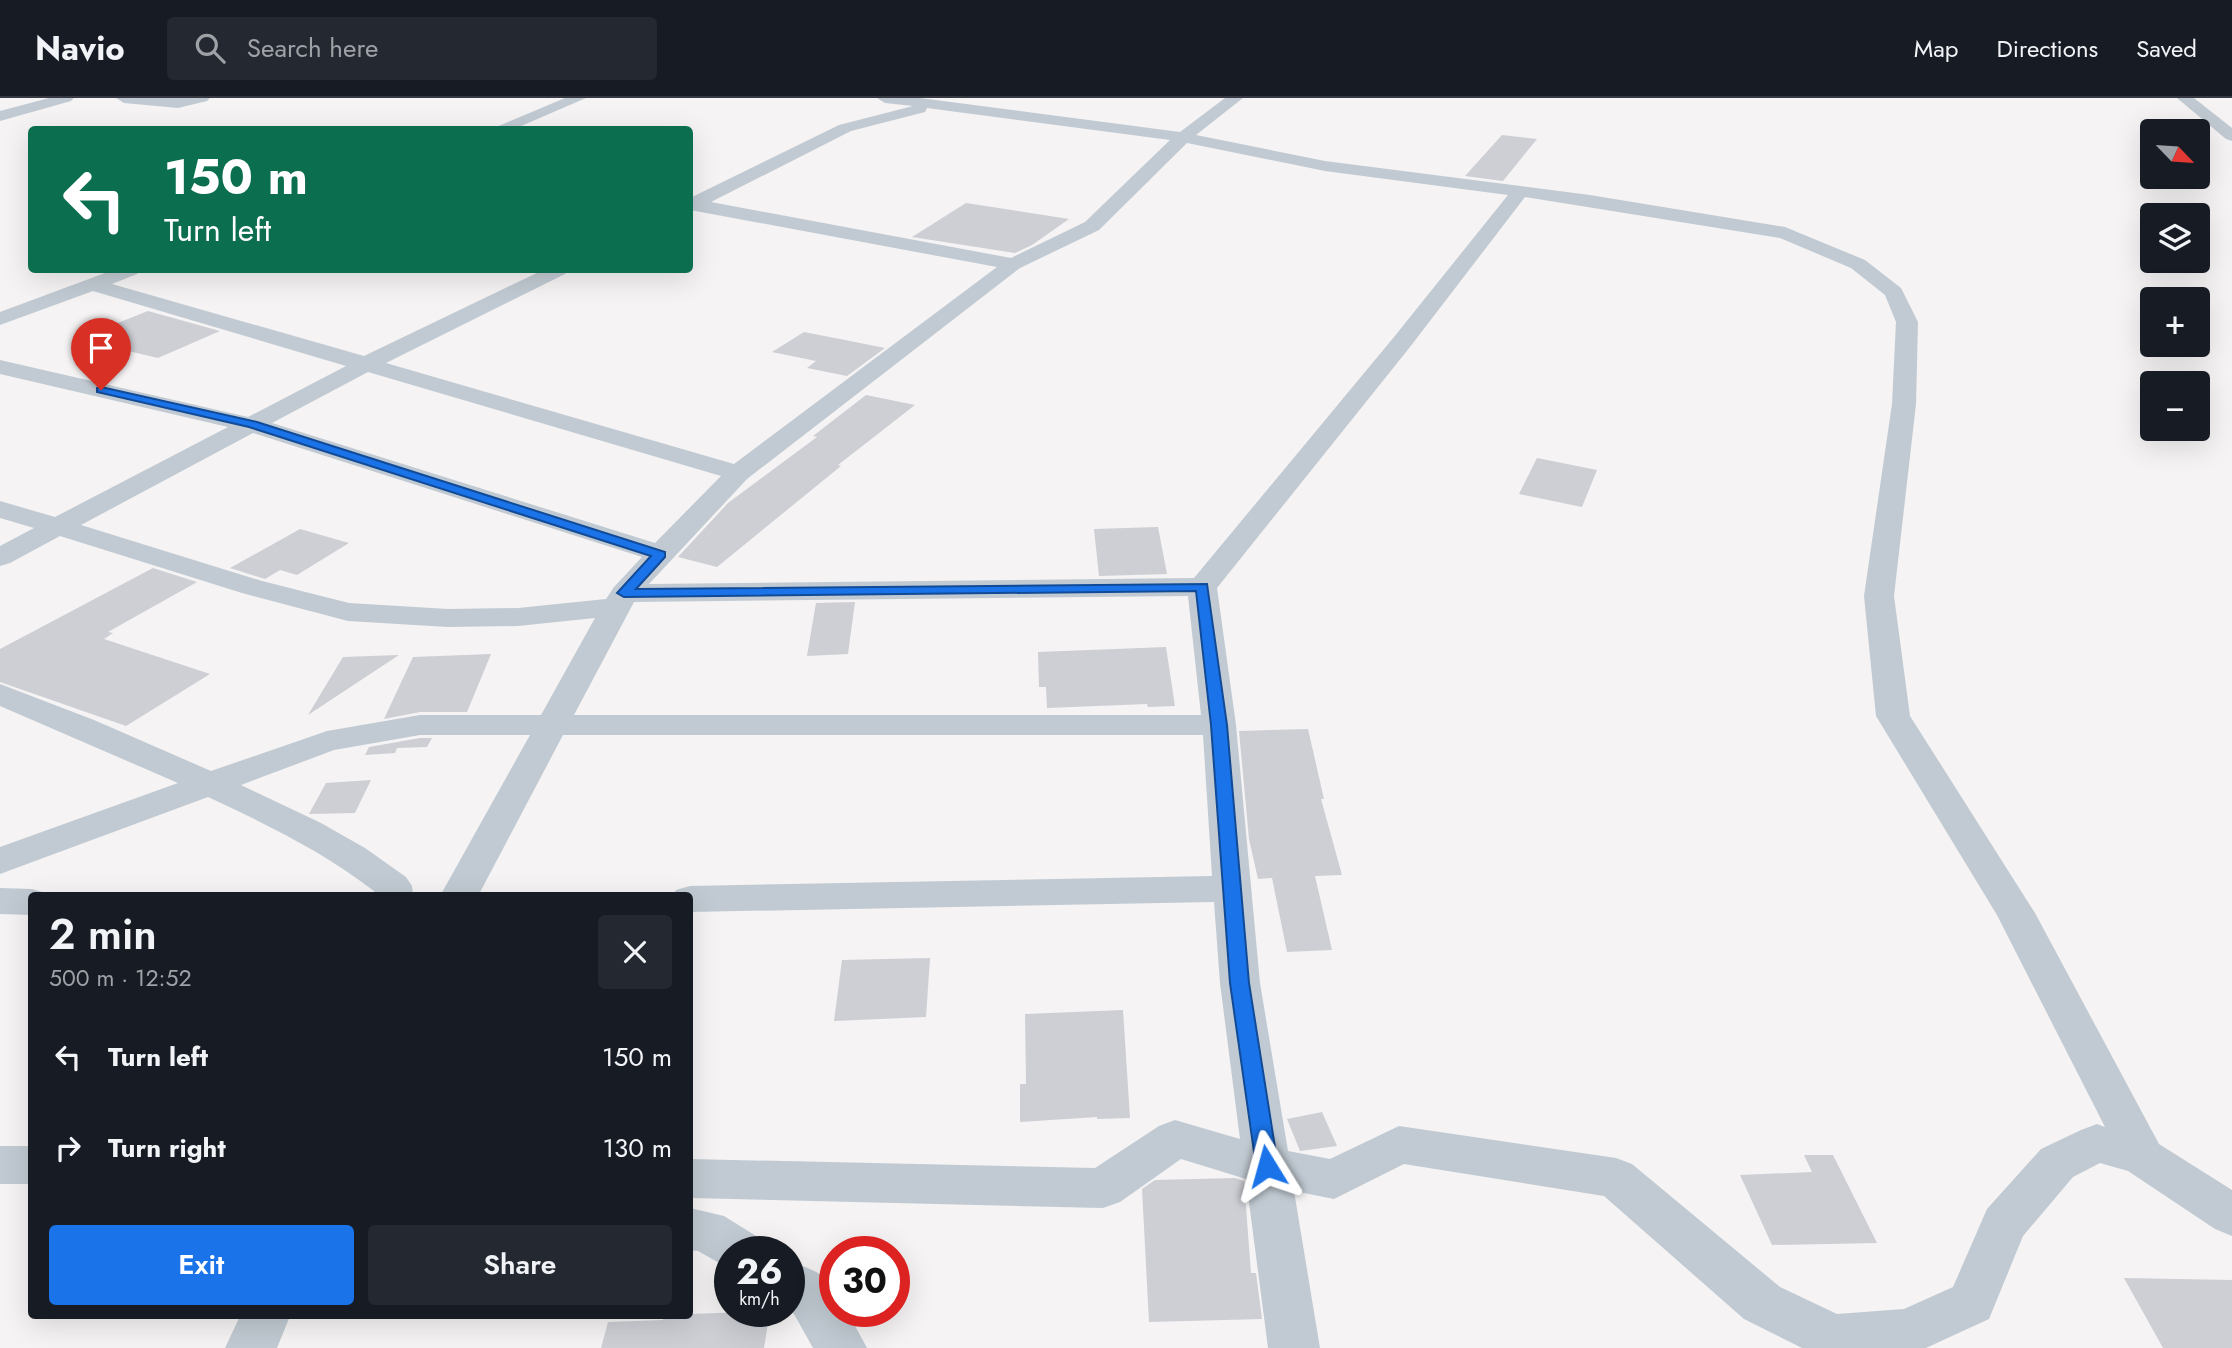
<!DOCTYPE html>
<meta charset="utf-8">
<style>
:root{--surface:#171b24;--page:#242831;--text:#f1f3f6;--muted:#9ea1a6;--line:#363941;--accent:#1a73e8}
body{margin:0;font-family:Jost,sans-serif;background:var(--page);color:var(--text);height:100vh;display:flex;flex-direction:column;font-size:26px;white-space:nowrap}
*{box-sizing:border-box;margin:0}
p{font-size:23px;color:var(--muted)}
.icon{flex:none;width:38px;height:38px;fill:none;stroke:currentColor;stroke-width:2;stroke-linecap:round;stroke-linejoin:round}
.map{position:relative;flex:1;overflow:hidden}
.panel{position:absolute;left:28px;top:794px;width:665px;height:427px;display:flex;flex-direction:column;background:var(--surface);border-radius:7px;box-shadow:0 7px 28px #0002}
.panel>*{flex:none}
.banner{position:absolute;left:28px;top:28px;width:665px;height:147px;border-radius:7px;box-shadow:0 7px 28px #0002;background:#0b6e4f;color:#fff;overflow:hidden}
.needle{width:46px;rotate:115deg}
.buttons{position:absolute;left:2140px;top:21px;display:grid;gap:14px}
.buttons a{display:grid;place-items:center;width:70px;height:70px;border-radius:7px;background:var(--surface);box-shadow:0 7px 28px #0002;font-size:35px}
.speed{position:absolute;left:714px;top:1138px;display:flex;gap:14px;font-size:35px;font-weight:700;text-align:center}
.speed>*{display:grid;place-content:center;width:91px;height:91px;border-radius:50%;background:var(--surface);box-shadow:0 7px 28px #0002;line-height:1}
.speed small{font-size:18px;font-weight:400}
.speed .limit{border:10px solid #d22;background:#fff;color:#111}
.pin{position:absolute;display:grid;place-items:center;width:60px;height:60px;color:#fff;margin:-72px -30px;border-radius:50% 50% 50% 0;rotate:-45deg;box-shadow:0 0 7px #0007}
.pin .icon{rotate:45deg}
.me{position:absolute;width:77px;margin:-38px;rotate:352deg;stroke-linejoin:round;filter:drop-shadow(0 0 5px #0008)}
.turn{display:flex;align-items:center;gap:24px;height:147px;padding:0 21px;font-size:32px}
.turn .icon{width:91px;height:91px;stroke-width:2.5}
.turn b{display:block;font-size:49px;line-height:60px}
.round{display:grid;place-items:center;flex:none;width:74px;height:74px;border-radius:7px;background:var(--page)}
.head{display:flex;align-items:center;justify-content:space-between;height:119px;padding:0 21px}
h1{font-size:42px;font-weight:600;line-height:52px}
.primary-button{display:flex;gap:14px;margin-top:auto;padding:14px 21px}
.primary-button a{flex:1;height:80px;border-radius:7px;background:var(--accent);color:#fff;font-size:28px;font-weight:600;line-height:80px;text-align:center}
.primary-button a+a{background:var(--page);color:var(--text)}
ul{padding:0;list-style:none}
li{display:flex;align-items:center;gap:21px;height:91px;padding:0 21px}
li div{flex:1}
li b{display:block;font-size:26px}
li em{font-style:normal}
header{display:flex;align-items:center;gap:42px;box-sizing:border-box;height:98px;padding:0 35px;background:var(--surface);border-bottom:2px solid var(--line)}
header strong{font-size:33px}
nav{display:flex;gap:38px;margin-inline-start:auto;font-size:24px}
.search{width:490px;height:63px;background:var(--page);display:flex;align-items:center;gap:18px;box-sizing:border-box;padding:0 24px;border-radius:7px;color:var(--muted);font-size:26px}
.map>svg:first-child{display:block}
</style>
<header>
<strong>Navio</strong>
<div class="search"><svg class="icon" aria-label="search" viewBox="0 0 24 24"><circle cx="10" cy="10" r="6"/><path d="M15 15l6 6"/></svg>Search here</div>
<nav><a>Map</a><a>Directions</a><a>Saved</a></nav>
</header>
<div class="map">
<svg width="2232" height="1250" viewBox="0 0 2232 1250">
<rect width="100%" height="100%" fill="#f5f3f3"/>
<g fill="#cdcfd5">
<path d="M1502 37 1537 41 1503 83 1465 78Z"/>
<path d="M966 105 1069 121 1032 147 1015 155 912 139Z"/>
<path d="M148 213 220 233 158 260 77 241Z"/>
<path d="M804 234 845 242 885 250 847 278 807 270 816 263 772 254Z"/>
<path d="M866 297 915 307 838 367 841 368 717 469 678 459 728 405 817 339 813 338Z"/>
<path d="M1537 360 1597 372 1582 409 1519 396Z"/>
<path d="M1158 429 1167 476 1099 478 1094 431Z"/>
<path d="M300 431 349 445 297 477 280 472 265 481 230 470Z"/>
<path d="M153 470 197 484 108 534 113 535 104 541 210 576 126 628 0 584V551Z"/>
<path d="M855 504 848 556 807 558 816 505Z"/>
<path d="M1166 549 1175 608 1148 609 1147 606 1047 610 1046 589H1039L1038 554Z"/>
<path d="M491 556 467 614H420L384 621 413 559Z"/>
<path d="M399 557 308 617 343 559Z"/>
<path d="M1308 631 1324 701H1321L1342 777 1315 778 1332 852 1287 854 1272 780 1258 781 1249 741 1239 633Z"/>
<path d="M420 640H432L427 649 397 650 395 655 365 657 369 649Z"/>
<path d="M371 682 355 715 309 716 326 685Z"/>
<path d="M930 860 926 919 834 923 842 862Z"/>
<path d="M1123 912 1130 1020 1097 1021V1019L1020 1024V986H1026L1025 916Z"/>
<path d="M1322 1014 1337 1048 1300 1053 1287 1021Z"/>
<path d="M1804 1057H1833L1877 1145 1772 1147 1740 1077 1812 1074Z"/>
<path d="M1235 1080 1244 1083 1251 1175H1256L1262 1221 1149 1224 1142 1091 1155 1082Z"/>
<path d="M2124 1180 2232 1182V1250H2163Z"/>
<path d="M770 1213 764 1250H601L608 1224 663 1222 664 1218H690V1216Z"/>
</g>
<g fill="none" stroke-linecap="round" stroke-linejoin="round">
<g fill="#c1cad2" fill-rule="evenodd">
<path d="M49 0H74L71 3 0 23V13Z"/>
<path d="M116 0H210L207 3 178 10 124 5Z"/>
<path d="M565 0H586L512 32H489Z"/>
<path d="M877 0H920L1180 34 1225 0H1243L1196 37 1325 63 1590 97 1785 129 1865 162 1901 190 1918 224 1916 306 1894 498 1910 618 2035 815 2159 1046 2232 1092V1138L2215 1131 2128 1073 2100 1065 2073 1079 2023 1138 1989 1221 1926 1250H1802L1744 1221 1604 1098 1404 1066 1334 1101 1294 1093 1320 1250H1268L1246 1081 1181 1061 1120 1104 1103 1110 690 1100V1061L1095 1070 1159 1028 1175 1022 1240 1041 1220 885 1214 804 690 814V798H673L676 792 690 788 1212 778 1203 637H563L478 798H440L530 637H420L334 652 241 687 321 725 365 750 406 779 412 788 413 798H375L374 793C324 754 266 726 208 699L0 776V749L178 685 0 608V586L94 622 211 673 327 633 420 617H541L595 520 518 528 448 529 348 523 242 495 60 438 10 465 0 468V448L34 430 0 420V403L55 419 228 329 0 276V262L248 319 346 268 93 193 0 227V214L113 172H140L137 176 112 186 364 258 543 172H568L565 176 386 265 734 366 997 169 690 112V100L839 27 913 8 885 5ZM927 10 1170 42 1085 124 1011 160 711 104 851 33 925 14ZM1187 45 1325 73 1508 97 1394 239 1194 480 649 486 747 381 1020 170 1099 132ZM1525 99 1780 140 1851 170 1885 197 1896 224 1892 306 1864 498 1876 618 1997 817 2105 1029 2097 1026 2081 1032 2041 1051 1987 1111 1953 1189 1904 1211 1837 1216 1780 1189 1632 1066 1616 1060 1399 1028 1330 1061 1288 1053 1260 885 1236 627 1217 490 1410 249ZM368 274 721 378 655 445 272 325ZM253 335 642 459 614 489 606 501 518 510 448 511 349 505 262 483 81 427ZM1188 498 1201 617H574L634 504Z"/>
<path d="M2177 0H2194L2232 30V43L2226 41Z"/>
<path d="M0 790 32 791 46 795 48 798H32V817L0 816Z"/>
<rect x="0" y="1048" width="32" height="38"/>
<path d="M690 1110 724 1118 756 1138 763 1153H730V1171L698 1153 690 1152Z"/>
<path d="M789 1163C819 1174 835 1178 835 1213H847L867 1250H813L794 1216 789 1213Z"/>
<path d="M240 1218H290L277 1250H225Z"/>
</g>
</g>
<path fill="#1a73e8" stroke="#114b97" stroke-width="2" d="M101 289 257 324 665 454V459L636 491 1207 486 1227 627 1249 885 1278 1068 1275 1074 1267 1077 1259 1074 1256 1068 1230 885 1211 627 1196 493 624 499 617 495 651 458 249 329 97 294V290Z"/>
</svg>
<div class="buttons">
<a><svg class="needle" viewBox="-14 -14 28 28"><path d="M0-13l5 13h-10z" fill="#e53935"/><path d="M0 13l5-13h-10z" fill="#9ea1a6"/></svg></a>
<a><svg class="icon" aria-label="layers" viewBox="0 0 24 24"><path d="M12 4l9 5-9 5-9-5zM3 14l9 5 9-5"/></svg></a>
<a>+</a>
<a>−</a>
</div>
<div class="speed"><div>26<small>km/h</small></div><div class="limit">30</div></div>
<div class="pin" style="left:101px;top:292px;background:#d93025"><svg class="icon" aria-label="arrive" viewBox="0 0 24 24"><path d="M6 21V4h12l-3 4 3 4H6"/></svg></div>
<svg class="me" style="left:1267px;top:1068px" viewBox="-20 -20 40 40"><path d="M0-17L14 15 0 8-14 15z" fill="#1a73e8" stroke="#fff" stroke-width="4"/></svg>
<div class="banner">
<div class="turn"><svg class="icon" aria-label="left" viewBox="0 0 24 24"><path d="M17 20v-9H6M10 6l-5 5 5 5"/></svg><div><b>150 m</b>Turn left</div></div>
</div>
<section class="panel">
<div class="head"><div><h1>2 min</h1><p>500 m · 12:52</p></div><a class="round"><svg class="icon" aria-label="close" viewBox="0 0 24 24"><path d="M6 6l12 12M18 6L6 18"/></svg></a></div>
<ul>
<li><svg class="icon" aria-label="left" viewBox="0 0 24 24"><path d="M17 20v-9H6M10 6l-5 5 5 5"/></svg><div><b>Turn left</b></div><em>150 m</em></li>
<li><svg class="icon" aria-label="right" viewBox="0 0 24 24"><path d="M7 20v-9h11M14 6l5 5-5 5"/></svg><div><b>Turn right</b></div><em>130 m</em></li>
</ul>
<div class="primary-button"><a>Exit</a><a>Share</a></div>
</section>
</div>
